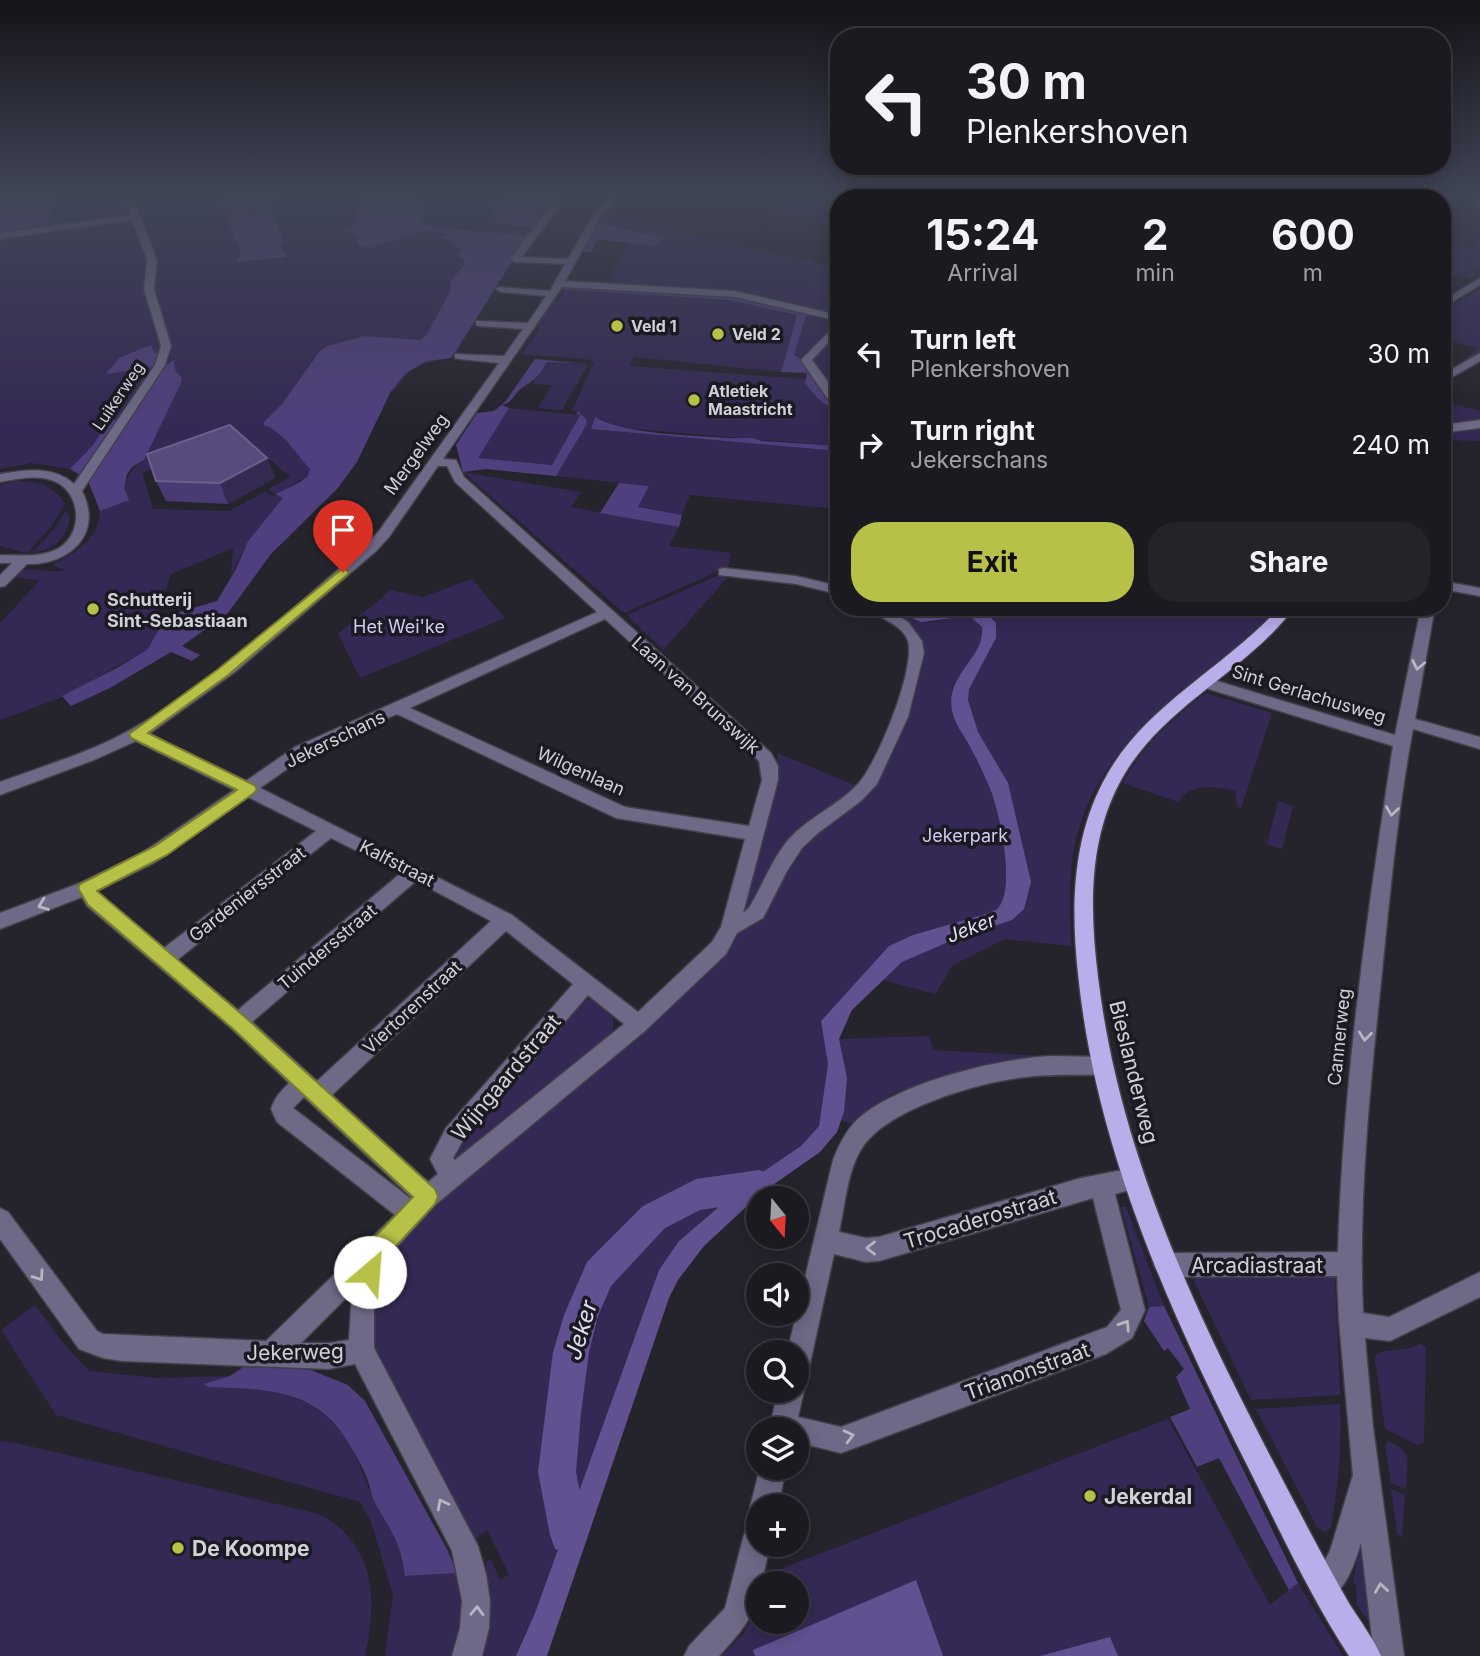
<!DOCTYPE html>
<meta charset="utf-8">
<style>
:root{--surface:#1c1a21;--page:#25232a;--text:#f1f3f6;--muted:#a0a1a5;--line:#3a383f;--accent:#b7c148}
body{margin:0;font-family:Inter,sans-serif;background:var(--page);color:var(--text);height:100vh;display:flex;flex-direction:column;font-size:26px;white-space:nowrap}
*{box-sizing:border-box;margin:0}
p{font-size:23px;color:var(--muted)}
.icon{flex:none;width:38px;height:38px;fill:none;stroke:currentColor;stroke-width:2;stroke-linecap:round;stroke-linejoin:round}
.map{position:relative;flex:1;overflow:hidden}
.drawer{position:absolute;left:830px;top:189px;width:621px;height:427px;display:flex;flex-direction:column;background:var(--surface);border-radius:28px;box-shadow:0 4px 18px #0003,0 0 0 2px var(--line)}
.drawer>*{flex:none}
.hud{position:absolute;left:830px;top:28px;width:621px;height:147px;border-radius:28px;box-shadow:0 4px 18px #0003,0 0 0 2px var(--line);background:#1c1a21;color:var(--text);overflow:hidden}
.needle{width:46px;rotate:162deg}
.fabs{position:absolute;left:746px;top:1186px;display:grid;gap:14px}
.fabs a{display:grid;place-items:center;width:63px;height:63px;border-radius:50%;background:var(--surface);box-shadow:0 4px 18px #0003,0 0 0 2px var(--line);font-size:35px}
.pin{position:absolute;display:grid;place-items:center;width:60px;height:60px;color:#fff;margin:-72px -30px;border-radius:50% 50% 50% 0;rotate:-45deg;box-shadow:0 0 7px #0007}
.pin .icon{rotate:45deg}
.me{position:absolute;width:77px;margin:-38px;rotate:27deg;stroke-linejoin:round;filter:drop-shadow(0 0 5px #0008)}
.turn{display:flex;align-items:center;gap:24px;height:147px;padding:0 21px;font-size:32px}
.turn .icon{width:91px;height:91px;stroke-width:2.5}
.turn b{display:block;font-size:49px;line-height:60px}
.eta{display:flex;justify-content:space-evenly;align-items:center;height:119px;text-align:center}
.eta b{font-size:42px;font-weight:700;line-height:49px}
.button{display:flex;gap:14px;margin-top:auto;padding:14px 21px}
.button a{flex:1;height:80px;border-radius:28px;background:var(--accent);color:#111;font-size:28px;font-weight:700;line-height:80px;text-align:center}
.button a+a{background:var(--page);color:var(--text)}
ul{padding:0;list-style:none}
li{display:flex;align-items:center;gap:21px;height:91px;padding:0 21px}
li div{flex:1}
li b{display:block;font-size:26px}
li em{font-style:normal}
.map>svg:first-child{display:block}
</style>
<div class="map">
<svg width="1480" height="1656" viewBox="0 0 1480 1656">
<rect width="100%" height="100%" fill="#25232c"/>
<g fill="#342954" fill-rule="evenodd">
<path d="M0 194H560L527 238 454 356 414 366 393 391 363 396 308 476 277 494 284 498 248 541 231 576 233 548 171 574 163 599 151 620 166 616 148 649 65 696 0 720V623L40 580 12 577C26 562 47 575 65 570L52 565C76 553 98 540 100 511 125 501 120 474 144 460L151 371 120 420H109L93 445 70 469 31 463 0 469ZM245 438 290 477 268 489 275 494 273 496 264 492 229 511 153 509 142 473Z"/>
<path d="M761 194H976L1012 198H838V226L776 210 773 208 784 199 759 197Z"/>
<path d="M603 214 832 266 838 258V316L749 296 607 286 621 255 630 243 653 246 598 223Z"/>
<path d="M1480 235V270L1478 269 1472 278 1442 273V245L1479 248 1476 236Z"/>
<path d="M566 289 729 300 797 315 781 372 634 357 630 366 806 379 805 383 830 407 838 410V446L632 429 613 425 595 417 591 429 838 451V509L690 495 682 515 638 507 648 486 556 476 587 424 578 411H572L594 362 585 359 518 354 523 353 540 328 536 327 552 301H558Z"/>
<path d="M1480 289V353L1456 367 1478 348 1442 339V311Z"/>
<path d="M807 312 836 321 827 336 804 360 794 355Z"/>
<path d="M838 328V398L810 358Z"/>
<path d="M547 362 588 365 562 410 538 408 552 385 533 384Z"/>
<path d="M1442 401 1480 411V419L1476 422 1480 424V441L1442 440Z"/>
<path d="M509 408 580 415 552 465 477 458Z"/>
<path d="M463 472 581 492 571 507 679 527 669 546 731 553 728 567 624 613Z"/>
<path d="M15 481C35 480 55 485 65 504L51 527 27 553 0 546V485Z"/>
<path d="M66 510 70 518C66 538 54 551 33 552L57 525Z"/>
<path d="M719 575 727 578 663 650 627 615Z"/>
<path d="M472 579 505 618 360 678 338 634 391 590 423 597Z"/>
<path d="M880 607 930 622 987 613 980 607H1282L1274 618C1199 678 1099 739 1076 840 1068 874 1070 911 1071 946L1005 939 953 965 935 994 883 980 902 962 860 980 821 1021 828 1064 819 1126 801 1146 748 1182 679 1241 659 1270 535 1613 516 1656H481L490 1603 486 1562 490 1559 501 1580 509 1574 487 1530 471 1542 381 1380 367 1319 380 1272 393 1249 438 1201 635 1040 733 943 740 931 778 771 777 753 862 788 878 766 914 658 907 634Z"/>
<path d="M1206 693 1272 713 1241 809 1237 806 1235 791C1214 787 1192 782 1178 802L1123 783C1143 745 1172 719 1206 693Z"/>
<path d="M1278 801 1293 806 1282 849 1267 844Z"/>
<path d="M592 999 613 1018V1030L609 1037 452 1163 449 1161 583 1000Z"/>
<path d="M929 1036 933 1050 1043 1056 1016 1059 895 1092 869 1109 854 1124 841 1120 844 1112 839 1039Z"/>
<path d="M1121 1207H1126L1164 1306 1149 1307Z"/>
<path d="M1326 1272 1335 1278 1340 1395 1251 1400 1190 1273Z"/>
<path d="M35 1305 64 1344 89 1371 156 1378 231 1376 206 1384C263 1390 315 1388 349 1443 360 1462 365 1483 375 1502 378 1508 384 1513 387 1519 397 1537 402 1556 405 1576L457 1573 467 1614 454 1656H385L393 1595 371 1522 360 1502 56 1415 1 1330Z"/>
<path d="M1420 1344 1426 1347 1424 1442 1418 1445 1385 1429 1375 1360 1376 1355C1386 1347 1403 1353 1420 1344Z"/>
<path d="M1340 1404C1342 1447 1338 1486 1331 1528L1325 1532 1317 1527 1256 1409Z"/>
<path d="M1168 1419 1270 1605 1298 1583 1343 1656H722L744 1633 758 1602V1622H796V1584H766L770 1573Z"/>
<path d="M0 1441 16 1443 319 1514C375 1543 378 1600 365 1656H0Z"/>
<path d="M1388 1441C1415 1452 1406 1464 1406 1489L1391 1483 1385 1446Z"/>
<path d="M1391 1489 1405 1495 1402 1538 1397 1533Z"/>
<path d="M1364 1515 1377 1622 1369 1623 1357 1605 1356 1585 1353 1583Z"/>
</g>
<g fill="#503f7e">
<path d="M0 194H57L46 229 0 236Z"/>
<path d="M216 194H311L276 200 267 205 284 241 281 247 286 257 236 262 241 252Z"/>
<path d="M354 194H462L418 200V207L424 213 420 224C456 231 492 232 528 236L451 358 427 361 406 373 391 391 357 462 337 489 271 554 228 613 182 646 200 655 192 661 171 652 110 688 71 706 62 696 117 668 148 649 166 616 217 601 236 569 248 541 283 498 276 494 300 482 308 476 310 469C296 454 284 432 264 425V422L282 404 320 351 328 346 364 336 419 340 426 336 450 292 451 281 465 264 464 259 456 255 461 250 453 242 442 238 445 233 429 232 427 230 369 248 359 245 355 234 339 231 354 225 358 220 356 214 360 206Z"/>
<path d="M489 194H559L535 228 497 223 490 209 500 200Z"/>
<path d="M598 223 666 238 653 246 597 239 592 252H582Z"/>
<path d="M564 286 725 295 807 312 794 355 804 360 833 399 838 400V410C822 405 815 396 805 383L807 373 781 372 797 315 729 300 560 289Z"/>
<path d="M151 345 154 353 160 352 154 367 106 374 119 358Z"/>
<path d="M535 359 588 364 547 362C537 378 539 377 523 387 514 393 514 402 502 405L509 408 478 458 552 465 580 415 576 414 578 411 586 419 587 424 556 476 486 469 463 472 456 445 477 413 494 411 505 402Z"/>
<path d="M174 360 175 370 182 378 180 385 144 460 132 467 127 474 124 488 129 500 100 511 88 481 159 370Z"/>
<path d="M595 417C626 435 692 435 729 438 741 439 751 436 762 441L838 446V451L591 429Z"/>
<path d="M109 420H120L83 477 70 469 93 445Z"/>
<path d="M619 483 649 486 638 507 682 515 679 527 600 513Z"/>
<path d="M1164 1306 1298 1583 1289 1590 1219 1458 1197 1467 1170 1417 1190 1409 1176 1377 1184 1369 1168 1348 1164 1351 1144 1321 1149 1307Z"/>
<path d="M246 1365 301 1366 348 1385 365 1401 447 1549 457 1573 405 1576C400 1540 392 1533 375 1503 371 1495 370 1486 367 1478 362 1466 356 1455 349 1444 318 1389 266 1389 209 1387L204 1384 230 1376Z"/>
</g>
<g fill="#615191">
<path d="M887 607H906L923 612 949 607H980L996 623V638L969 689 968 700 978 732 1008 783 1031 882 1024 909 1012 920 955 939 902 962 852 1010 839 1039 847 1078 844 1112 837 1132 820 1152 760 1194 704 1246 678 1280 669 1298 547 1656H516L535 1613 659 1270 679 1241 748 1182 801 1146 819 1126 828 1064 821 1021 889 946 913 935 986 914C987 914 995 910 996 910 1018 893 999 808 989 786 983 772 975 755 968 743 963 734 955 724 953 714 942 676 986 658 982 627L970 616 921 622Z"/>
<path d="M916 1580 943 1656H755L753 1650Z"/>
<path d="M1110 1637 1118 1656H1040Z"/>
</g>
<g fill="none" stroke-linecap="round" stroke-linejoin="round">
<path fill="#615191" fill-rule="evenodd" d="M759 1170 770 1174 775 1185 770 1196 758 1201 700 1210 665 1228 611 1286 598 1316 589 1352 581 1413 576 1472 588 1535 583 1549 569 1554 555 1549 550 1535 538 1472 553 1352 564 1315 587 1262 643 1206 696 1179Z"/>
<g stroke="#413f47" stroke-width="3">
<g id="minor">
<path d="M123 194H131L157 260 154 289 171 346 165 365 82 491C104 534 69 565 27 564L5 586 0 587V575L12 563H0V555C20 555 41 558 59 548 84 533 81 492 54 481 36 474 18 479 0 482V474C26 470 53 465 74 484L155 365 161 346 144 289 147 260 132 220 0 239V233L131 215Z"/>
<path d="M560 194H568L522 257 568 259 594 214 611 194H619L602 215 565 281 735 291 838 315V321L735 297 562 287 443 459 456 460 464 477 771 753 778 766V780L743 913 749 908C763 885 772 858 790 838 809 817 837 806 857 785 877 765 916 668 908 641 902 623 878 619 867 607H885L908 622 922 641 924 653 908 717 877 784 861 801 818 833 802 848 787 871 763 918 737 933 726 954 646 1030 435 1205 386 1259 374 1300V1348L478 1546 486 1574 490 1601 489 1628 482 1656H452L460 1628 462 1601 452 1551 355 1364 329 1369 122 1361 103 1358 79 1349 0 1239V1208L8 1212 97 1331 103 1334 266 1341 395 1215 277 1122 271 1109C275 1097 280 1092 289 1083L231 1028 87 906 82 897 0 929V913L80 883 142 853 234 790 136 741 94 760 0 795V782C43 766 89 753 130 730 217 682 291 610 366 545L379 531 499 363 459 359 455 358V354L504 356 523 329 480 326 476 325V321L528 323 546 296 501 292 496 289 498 287 550 291 565 264 515 262 510 259ZM438 466H447L455 482 597 612 295 747 246 781 149 734 235 672 376 551 389 537ZM605 619 759 761 762 780 749 826 625 807 410 708ZM397 714 616 818 745 839 721 927 712 942 638 1012 512 915 260 788 307 755ZM248 797 316 831 164 948 101 896 97 891 154 863ZM331 838 401 873 238 1010 177 960ZM416 881 491 921 317 1081 252 1022ZM506 931 573 984 446 1128 430 1159 438 1174 428 1182 332 1095ZM588 995 624 1024 455 1160 453 1158 462 1142ZM304 1097 411 1197 410 1198 293 1108ZM352 1292 349 1340 329 1343H301Z"/>
<path d="M1468 194H1476L1480 200V210Z"/>
<path d="M1480 278V285L1442 308V301Z"/>
<path d="M838 323V332L812 360 838 395V402L827 398 801 360Z"/>
<path d="M1480 353V361L1442 383V375Z"/>
<path d="M1480 420V428L1442 433V425Z"/>
<path d="M724 568 796 576 838 586V594L796 584 719 575V569Z"/>
<path d="M1442 581 1480 588V596L1442 589Z"/>
<path d="M1421 607H1435L1415 719 1480 737V749L1413 729C1398 809 1390 891 1382 972 1370 1086 1358 1199 1363 1313L1389 1317 1480 1272V1297L1390 1341 1365 1338 1373 1427 1404 1656H1374L1361 1543C1354 1565 1346 1592 1324 1601L1314 1597 1310 1587 1330 1551 1353 1475 1339 1321 1337 1276 1166 1277 1158 1273 1154 1265 1158 1257 1166 1253 1338 1252C1343 1083 1367 914 1393 746L1199 686 1196 682 1204 677 1395 735Z"/>
<path d="M1055 1056 1102 1057 1109 1059 1112 1066 1109 1073 1102 1075C1077 1075 1051 1074 1026 1077 980 1082 888 1108 862 1148 847 1171 845 1206 839 1232L866 1238 879 1237 1081 1178 1133 1168 1141 1171 1144 1179 1141 1187 1115 1194 1145 1310 1132 1338 1106 1354 841 1453 796 1442V1430H769L778 1391H796V1353H787L833 1160C839 1145 846 1130 858 1119 897 1083 1002 1057 1055 1056ZM1093 1198 1121 1310 1107 1327 841 1427 798 1417 804 1391 800 1382 796 1380 805 1377 809 1368 834 1254 866 1262 879 1261Z"/>
<path d="M760 1468H786L778 1507H758V1518L750 1507Z"/>
<path d="M758 1521V1545H770L762 1582 758 1584C758 1615 739 1634 719 1656H684L689 1646 725 1608 744 1535 748 1525Z"/>
</g>
</g>
<g stroke="#413f47" stroke-width="3">
<g id="major">
<path d="M1227 194H1236L1239 198H1230Z"/>
<path d="M1280 607H1295C1244 674 1158 708 1119 784 1088 843 1090 913 1098 977 1122 1177 1217 1355 1310 1532 1323 1556 1336 1581 1350 1605 1361 1622 1373 1638 1381 1656H1349C1310 1596 1280 1531 1248 1467 1169 1310 1096 1150 1078 974 1071 909 1072 841 1103 782 1142 706 1224 669 1280 607Z"/>
</g>
</g>
<use href="#minor" fill="#6e6986" fill-rule="evenodd"/>
<use href="#major" fill="#b9adea" fill-rule="evenodd"/>
</g>
<path fill="#4a3a73" d="M267 458 275 478 228 504 166 501 156 481Z"/>
<path fill="#352a52" d="M267 458 275 478 228 504 220 483Z"/>
<path fill="#594a7e" stroke="#6c5f8c" stroke-width="2" d="M230 425 267 458 220 483 156 481 147 454Z"/>
<defs><path id="oneway-chevron" d="M-2-3.5L2.5 0L-2 3.5" fill="none" stroke-width="1.6" stroke-linecap="round" stroke-linejoin="round" transform="scale(1.75)"/></defs>
<g stroke="#b8b6c2">
<use href="#oneway-chevron" transform="translate(1418 665) rotate(101)"/>
<use href="#oneway-chevron" transform="translate(1392 811) rotate(98)"/>
<use href="#oneway-chevron" transform="translate(43 905) rotate(159)"/>
<use href="#oneway-chevron" transform="translate(1365 1036) rotate(96)"/>
<use href="#oneway-chevron" transform="translate(871 1248) rotate(-180)"/>
<use href="#oneway-chevron" transform="translate(39 1276) rotate(55)"/>
<use href="#oneway-chevron" transform="translate(1125 1325) rotate(-57)"/>
<use href="#oneway-chevron" transform="translate(849 1436) rotate(-14)"/>
<use href="#oneway-chevron" transform="translate(442 1504) rotate(-118)"/>
<use href="#oneway-chevron" transform="translate(1381 1588) rotate(-98)"/>
<use href="#oneway-chevron" transform="translate(477 1611) rotate(-88)"/>
</g>
<linearGradient id="sky" x2="0" y2="1"><stop stop-color="#141318"/><stop offset="0.46" stop-color="#404556"/><stop offset="1" stop-color="#404556" stop-opacity="0"/></linearGradient>
<rect width="1480" height="426" fill="url(#sky)"/>
<path fill="#b7c148" stroke="#777d2f" stroke-width="2" d="M343 568 349 572 347 575 227 676 148 733 254 785 257 789 254 793 167 855 97 891 245 1017 435 1189 438 1197 435 1204 385 1258 378 1279 370 1283 362 1279 359 1272 368 1244 413 1197 232 1028 88 905 78 888 80 884 155 846 237 790 131 738 129 734 217 670Z"/>
<g fill="#b7c148" stroke="#1b1a22" stroke-width="2.5">
<circle cx="617" cy="326" r="7"/>
<circle cx="718" cy="334" r="7"/>
<circle cx="694" cy="400" r="7"/>
<circle cx="93" cy="609" r="7"/>
<circle cx="1090" cy="1496" r="7"/>
<circle cx="178" cy="1548" r="7"/>
</g>
<g text-anchor="middle" dominant-baseline="central" stroke-width="7" stroke-linejoin="round" paint-order="stroke">
<g font-size="16" font-weight="bold" fill="#d1d0d6" stroke="#1b1a22" text-anchor="start">
<text x="631" y="326">Veld 1</text>
<text x="732" y="334">Veld 2</text>
<text x="708" y="391">Atletiek<tspan x="708" dy="18">Maastricht</tspan></text>
</g>
<g font-size="16" fill="#d1d0d6" stroke="#1b1a22">
<text transform="translate(118 396) rotate(-56)">Luikerweg</text>
</g>
<g font-size="18" fill="#d1d0d6" stroke="#1b1a22">
<text transform="translate(416 454) rotate(-54)">Mergelweg</text>
<text transform="translate(1309 694) rotate(17)">Sint Gerlachusweg</text>
<text transform="translate(696 695) rotate(42)">Laan van Brunswijk</text>
<text transform="translate(335 739) rotate(-26)">Jekerschans</text>
<text transform="translate(581 771) rotate(24)">Wilgenlaan</text>
<text transform="translate(397 863) rotate(27)">Kalfstraat</text>
<text transform="translate(247 894) rotate(-38)">Gardeniersstraat</text>
<text transform="translate(327 947) rotate(-40)">Tuindersstraat</text>
<text transform="translate(412 1007) rotate(-43)">Viertorenstraat</text>
<text transform="translate(1339 1037) rotate(-84)">Cannerweg</text>
</g>
<g font-size="18" font-weight="bold" fill="#d1d0d6" stroke="#1b1a22" text-anchor="start">
<text x="107" y="599">Schutterij<tspan x="107" dy="21">Sint-Sebastiaan</tspan></text>
</g>
<g font-size="18" fill="#d2cbf1" stroke="#1b1a22">
<text x="399" y="626">Het Wei'ke</text>
<text x="965" y="835">Jekerpark</text>
</g>
<g font-size="19" font-style="italic" fill="#e2dff2" stroke="#1b1a22">
<text transform="translate(971 928) rotate(-21)">Jeker</text>
</g>
<g font-size="21" fill="#d1d0d6" stroke="#1b1a22">
<text transform="translate(1134 1072) rotate(76)">Bieslanderweg</text>
<text transform="translate(506 1077) rotate(-50)">Wijngaardstraat</text>
<text transform="translate(980 1219) rotate(-17)">Trocaderostraat</text>
<text x="1257" y="1265">Arcadiastraat</text>
<text transform="translate(295 1352) rotate(-1)">Jekerweg</text>
<text transform="translate(1027 1371) rotate(-20)">Trianonstraat</text>
</g>
<g font-size="21" font-weight="bold" fill="#d1d0d6" stroke="#1b1a22" text-anchor="start">
<text x="1104" y="1496">Jekerdal</text>
<text x="192" y="1548">De Koompe</text>
</g>
<g font-size="23" font-style="italic" fill="#e2dff2" stroke="#1b1a22">
<text transform="translate(581 1330) rotate(-73)">Jeker</text>
</g>
</g>
</svg>
<div class="fabs">
<a><svg class="needle" viewBox="-14 -14 28 28"><path d="M0-13l5 13h-10z" fill="#e53935"/><path d="M0 13l5-13h-10z" fill="#a0a1a5"/></svg></a>
<a><svg class="icon" aria-label="sound" viewBox="0 0 24 24"><path d="M4 9h4l5-4v14l-5-4H4zM17 9q2 3 0 6"/></svg></a>
<a><svg class="icon" aria-label="search" viewBox="0 0 24 24"><circle cx="10" cy="10" r="6"/><path d="M15 15l6 6"/></svg></a>
<a><svg class="icon" aria-label="layers" viewBox="0 0 24 24"><path d="M12 4l9 5-9 5-9-5zM3 14l9 5 9-5"/></svg></a>
<a>+</a>
<a>−</a>
</div>
<div class="pin" style="left:343px;top:572px;background:#d93025"><svg class="icon" aria-label="arrive" viewBox="0 0 24 24"><path d="M6 21V4h12l-3 4 3 4H6"/></svg></div>
<svg class="me" style="left:370px;top:1272px" viewBox="-20 -20 40 40"><circle r="19" fill="#fff"/><path d="M0-13L10 11 0 6-10 11z" fill="#b7c148"/></svg>
<div class="hud">
<div class="turn"><svg class="icon" aria-label="left" viewBox="0 0 24 24"><path d="M17 20v-9H6M10 6l-5 5 5 5"/></svg><div><b>30 m</b>Plenkershoven</div></div>
</div>
<section class="drawer">
<div class="eta">
<div><b>15:24</b><p>Arrival</p></div>
<div><b>2</b><p>min</p></div>
<div><b>600</b><p>m</p></div>
</div>
<ul>
<li><svg class="icon" aria-label="left" viewBox="0 0 24 24"><path d="M17 20v-9H6M10 6l-5 5 5 5"/></svg><div><b>Turn left</b><p>Plenkershoven</p></div><em>30 m</em></li>
<li><svg class="icon" aria-label="right" viewBox="0 0 24 24"><path d="M7 20v-9h11M14 6l5 5-5 5"/></svg><div><b>Turn right</b><p>Jekerschans</p></div><em>240 m</em></li>
</ul>
<div class="button"><a>Exit</a><a>Share</a></div>
</section>
</div>
